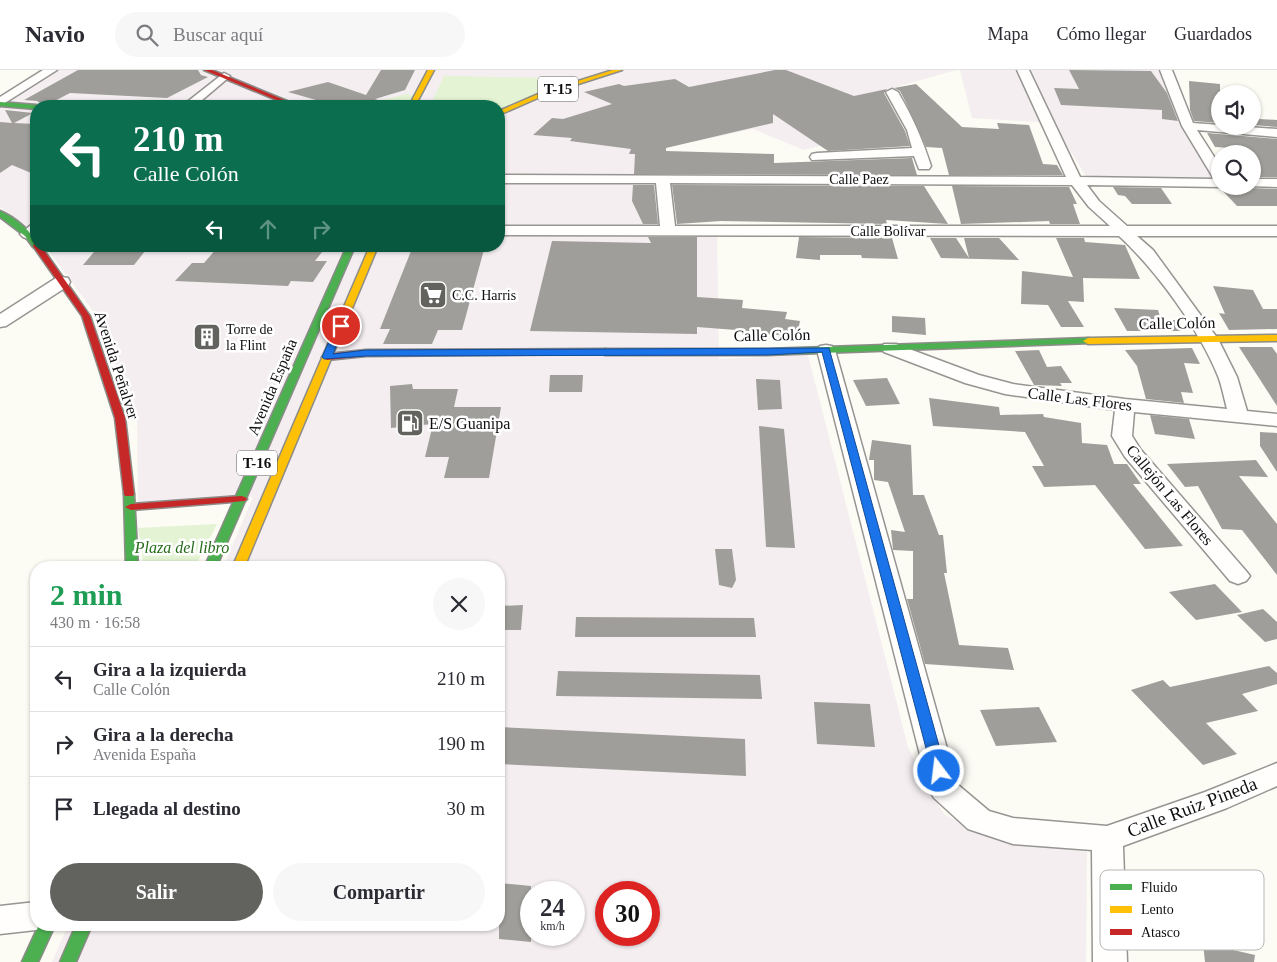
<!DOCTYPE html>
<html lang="es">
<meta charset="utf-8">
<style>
:root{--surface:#fff;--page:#f7f7f7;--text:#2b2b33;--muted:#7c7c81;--line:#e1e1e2;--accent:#62625f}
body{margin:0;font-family:Georgia,serif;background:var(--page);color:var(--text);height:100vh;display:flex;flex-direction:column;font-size:19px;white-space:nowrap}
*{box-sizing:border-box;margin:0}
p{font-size:16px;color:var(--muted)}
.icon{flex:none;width:28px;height:28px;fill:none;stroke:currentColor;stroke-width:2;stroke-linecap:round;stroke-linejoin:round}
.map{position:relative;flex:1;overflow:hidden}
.panel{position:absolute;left:30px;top:491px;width:475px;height:370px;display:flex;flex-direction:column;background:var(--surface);border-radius:20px;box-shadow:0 1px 4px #0004}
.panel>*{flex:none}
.guide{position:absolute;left:30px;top:30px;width:475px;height:152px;border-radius:20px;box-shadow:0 1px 4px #0004;background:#0b6e4f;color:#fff;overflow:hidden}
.controls{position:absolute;left:1211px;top:15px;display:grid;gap:10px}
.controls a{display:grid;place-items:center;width:50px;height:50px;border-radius:50%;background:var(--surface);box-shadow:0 1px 4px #0004;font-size:25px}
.speed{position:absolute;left:520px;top:811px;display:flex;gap:10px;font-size:25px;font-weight:700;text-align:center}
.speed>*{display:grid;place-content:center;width:65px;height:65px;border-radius:50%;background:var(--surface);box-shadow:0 1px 4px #0004;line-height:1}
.speed small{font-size:12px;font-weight:400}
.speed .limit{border:8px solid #d22;background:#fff;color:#111}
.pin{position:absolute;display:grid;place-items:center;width:42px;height:42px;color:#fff;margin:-21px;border:2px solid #fff;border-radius:50%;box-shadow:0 1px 5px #0007}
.me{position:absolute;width:55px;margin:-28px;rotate:345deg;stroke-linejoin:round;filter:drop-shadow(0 0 4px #0008)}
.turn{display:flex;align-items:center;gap:18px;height:105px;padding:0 20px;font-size:22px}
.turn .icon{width:65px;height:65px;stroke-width:2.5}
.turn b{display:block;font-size:35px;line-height:42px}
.lanes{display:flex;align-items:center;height:48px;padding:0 20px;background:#0003;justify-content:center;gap:25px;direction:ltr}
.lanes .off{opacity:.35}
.round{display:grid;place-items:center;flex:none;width:52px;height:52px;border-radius:26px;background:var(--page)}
.overview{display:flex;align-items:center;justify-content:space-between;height:85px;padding:0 20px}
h1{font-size:30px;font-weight:800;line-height:38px;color:#1e9e55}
.primary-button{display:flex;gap:10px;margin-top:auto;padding:10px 20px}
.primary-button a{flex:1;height:58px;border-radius:30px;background:var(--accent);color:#fff;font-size:20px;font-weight:800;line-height:58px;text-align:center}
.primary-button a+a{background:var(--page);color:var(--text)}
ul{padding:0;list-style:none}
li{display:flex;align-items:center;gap:15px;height:65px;padding:0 20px;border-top:1px solid var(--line)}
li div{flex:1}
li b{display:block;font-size:19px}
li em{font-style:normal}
header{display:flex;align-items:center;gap:30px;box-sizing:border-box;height:70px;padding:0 25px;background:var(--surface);border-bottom:1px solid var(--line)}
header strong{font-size:24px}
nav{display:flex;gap:28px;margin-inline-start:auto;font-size:18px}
.search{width:350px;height:45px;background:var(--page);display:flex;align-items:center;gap:12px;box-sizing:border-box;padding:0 18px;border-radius:28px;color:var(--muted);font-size:19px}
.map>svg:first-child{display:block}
</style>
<header>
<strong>Navio</strong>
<div class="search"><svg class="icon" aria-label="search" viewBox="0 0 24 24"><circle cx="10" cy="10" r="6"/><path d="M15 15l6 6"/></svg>Buscar aquí</div>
<nav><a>Mapa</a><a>Cómo llegar</a><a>Guardados</a></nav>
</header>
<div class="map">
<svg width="1277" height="892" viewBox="0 0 1277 892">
<rect width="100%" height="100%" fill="#fcfbf4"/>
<g fill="#f4eef1" fill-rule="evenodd">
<path d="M43 0H956L819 39 872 62 804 80 753 59 693 72 640 71 658 106 666 163H717L719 289 808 285 908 677 931 724 945 745 1001 771 1087 782 1086 892H52L68 855H499V498L223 497 253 427 138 433 137 350 97 246 45 176H499V36H36V165L0 137V27ZM531 822H574V865H531ZM606 822H649V865H606Z"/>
<path d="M960 0H1172L1220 110 1089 111 1053 53 972 48Z"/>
</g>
<g fill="#e3f3d3">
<path d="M444 6 549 8 580 10 499 43V36H430Z"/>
<path d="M407 24 417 27 412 36H358Z"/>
<path d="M217 454 195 497H144L138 458Z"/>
</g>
<g fill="#a09e9a">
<path d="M78 0H198L201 5 208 7 167 28 70 23 45 36 37 31 24 30Z"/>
<path d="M381 0H415L405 20 375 29 390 34V36H337L288 22 328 12 366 25Z"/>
<path d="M775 0H786L854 26 887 19 884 23 905 61 910 76 828 81 773 44V53L666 78V81L774 84V93L912 88 917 105 634 104 635 84H629L631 79 570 71 572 68 533 65 552 48 563 49 612 34 584 22 619 14 624 16 675 9 689 17Z"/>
<path d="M1069 0 1151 1 1167 23 1178 51 1162 49V40L1061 35 1054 18 1079 19Z"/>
<path d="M1189 11 1220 14V53L1194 51 1190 40Z"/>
<path d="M916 14 962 57 999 59 997 53 1029 55 1043 94 1057 95 1063 105H949L942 78 926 77 905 31 900 21 894 18Z"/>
<path d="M5 40 33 43 14 53 36 54V105L12 95 0 103V52L12 53Z"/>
<path d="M1252 42 1256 43 1259 49 1277 50V57L1252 55Z"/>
<path d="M1207 63 1277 69V107H1252V84H1249L1247 79 1215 77Z"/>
<path d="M633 115H654L658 154H643L632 131Z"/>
<path d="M672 115 924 116 948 154 886 150 887 154 721 151 677 154Z"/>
<path d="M952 116 1069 117 1077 134H1073L1080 154H1050L1049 151 961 154Z"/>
<path d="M1113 117 1161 118 1172 134H1132L1125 126 1118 125Z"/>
<path d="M1226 117 1277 119V136H1237L1221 119Z"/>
<path d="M648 167H697V227L743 230 742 238 787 242 785 249 800 251 796 271 778 270 779 265 761 264 762 262 697 257V264L530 261 552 171 651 173Z"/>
<path d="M799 167 892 168 898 189 862 188 861 185H820V190L796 188Z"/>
<path d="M930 168H956L969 188 964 168H999L1019 190 941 188Z"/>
<path d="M1056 168H1084L1085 172 1125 175 1140 209 1083 208 1084 232 1068 231 1084 257H1061L1048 235 1021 234 1022 201 1073 207Z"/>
<path d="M99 176H149L134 195H83Z"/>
<path d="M413 176H485L462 260H438L432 274H383L390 259H380Z"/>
<path d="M217 178 322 182 315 191H327L313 212 291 211 288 216 175 211 192 193H204Z"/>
<path d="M1213 216 1253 220 1263 239H1277V259L1229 260 1219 243 1225 244Z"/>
<path d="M1114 238 1158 240 1161 250H1176L1182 261H1127Z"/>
<path d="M892 246 925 248 926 265 892 262Z"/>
<path d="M1239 277H1272L1277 284V336Z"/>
<path d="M1192 278 1200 294 1184 293 1193 323 1181 322 1184 333 1146 329 1137 296 1125 280Z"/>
<path d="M1039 280 1047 297 1061 296 1072 313H1060L1062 316 1034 315 1015 281Z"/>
<path d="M550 305H583L582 322H549Z"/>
<path d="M887 308 900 334 866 336 853 310Z"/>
<path d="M756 309 780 310 782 339 758 340Z"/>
<path d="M412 314 413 319H458L454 337H501L489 408H444L449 387H425L433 354 391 358 390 316Z"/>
<path d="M929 328 999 337 1000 345 1043 344 1044 347 1081 353 1082 373 1107 375 1114 394H1127L1141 414H1133L1183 476 1145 479 1095 415 1044 417 1032 396H1044L1025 362 933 356Z"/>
<path d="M1150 345 1189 349 1195 369 1155 364Z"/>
<path d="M759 356 784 359 795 478 766 477Z"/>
<path d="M1260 362 1277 363V402L1260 376Z"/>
<path d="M872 370 911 375 913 425H924L939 465H943L947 503H944L959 575 1008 578 1014 600 925 594 907 529H913V481L893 480 891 460 905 462 888 412 874 410V390H869Z"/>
<path d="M1256 390 1268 407 1239 406 1277 454V505L1242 460 1222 459 1198 416 1185 417 1167 394Z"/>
<path d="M715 479H732L736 510 732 518 719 515Z"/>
<path d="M1215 514 1242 542 1196 550 1169 522Z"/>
<path d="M523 535 521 560H499V536Z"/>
<path d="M1263 539 1277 552V569L1265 572 1237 545Z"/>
<path d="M576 547 754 548 756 567H575Z"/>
<path d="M1269 596 1277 603V614L1242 624 1258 641 1206 653 1237 684 1203 695 1131 620 1163 610 1170 617Z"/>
<path d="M558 601 760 605 762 629 556 626Z"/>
<path d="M814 632 870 634 875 677 817 674Z"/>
<path d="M1039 637 1057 672 996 676 980 640Z"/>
<path d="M499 657 745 669 746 706 499 694Z"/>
<path d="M499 813 531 816V872L499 869Z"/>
<path d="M1203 873 1255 885 1254 892H1205Z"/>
</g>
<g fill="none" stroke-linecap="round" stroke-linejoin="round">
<g stroke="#969592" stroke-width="3">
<g id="street">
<path d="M43 0H57L0 36V27Z"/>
<path d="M1017 0H1029L1080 107 1214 109 1182 56 1160 0H1172L1193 53 1277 59V67L1197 60 1220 96V116H1224L1220 117 1087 115 1099 131 1127 156H1277V166H1137L1153 180 1218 269 1237 307 1247 341 1277 344V356L1134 342 1132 366 1141 380 1246 501 1250 506 1246 511 1238 514 1230 511 1125 387 1112 366 1115 340 1005 324 965 313 884 282 881 278 884 274H896L979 305 1013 314 1125 329 1227 339C1224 328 1222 316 1218 306 1199 259 1156 200 1119 166L499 165V156H660L656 113H499V105L1066 107ZM670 113 1072 115 1089 137 1110 156H675Z"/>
<path d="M224 3 230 6 228 8 195 36H182Z"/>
<path d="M892 19 898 22C913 48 922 68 931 96L929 99H919L914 86 812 90 810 87 812 84 817 83 912 78 907 60 886 22Z"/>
<path d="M1252 109H1277V117L1248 116H1252Z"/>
<path d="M36 154V165L28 169 23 167 20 164 31 155Z"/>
<path d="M62 207 68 208 70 212 68 216 6 256 0 257V244L56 208Z"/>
<path d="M826 275 832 276 835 280 957 714 989 741 1013 748 1107 756 1205 722 1277 693V716L1227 738 1123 776 1127 892H1093L1092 780 1013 774 968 759 934 728 929 720 817 280 820 276Z"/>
<path d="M36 832V855L48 856 36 860 0 864V836Z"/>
</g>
</g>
<g stroke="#8c8c89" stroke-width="3">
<g id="fast">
<path d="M0 32 36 35 38 36H36V39L0 36Z"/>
<path d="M0 141C12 146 36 163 36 176L39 177H33L25 166 0 147Z"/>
<path d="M347 176H355L216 498H204Z"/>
<path d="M1088 268 1093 271 1091 273 767 285H605L600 282 605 279H767Z"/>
<path d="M129 421 134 424 138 498H126L124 424Z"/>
<path d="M39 855H55L38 892H22Z"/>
<path d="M76 855H92L76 892H60Z"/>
</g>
</g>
<g stroke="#8c8c89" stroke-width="3">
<g id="slow">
<path d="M428 0H434L415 36H409Z"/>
<path d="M613 0H622L547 24 499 45V41L543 22Z"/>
<path d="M370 176H378L244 498H232Z"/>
<path d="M1277 265V271L1088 274 1083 271 1088 268Z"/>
</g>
</g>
<g stroke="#8c8c89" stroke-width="3">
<g id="jam">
<path d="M204 0H212L299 36H291Z"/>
<path d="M34 174 41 176 90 246 125 348 134 424 133 426H125L124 424 115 348 82 246 33 176Z"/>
<path d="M605 279 608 280V284L366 286 327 290 322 287 327 284 366 280Z"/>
<path d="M241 426 245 427 247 429 245 431 131 440 125 437 131 434Z"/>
</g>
</g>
<use href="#street" fill="#fffefd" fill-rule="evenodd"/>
<use href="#fast" fill="#4caf50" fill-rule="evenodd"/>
<use href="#slow" fill="#ffc107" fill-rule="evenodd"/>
<use href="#jam" fill="#c62828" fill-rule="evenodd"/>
</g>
<path fill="#1a73e8" stroke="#114b97" d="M341 253 345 256 333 284 366 280 829 278 946 701 944 705H934L932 701 822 282 767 285 366 286 324 289 322 287 336 256Z"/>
<defs>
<g id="supermarket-square" transform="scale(1.4375)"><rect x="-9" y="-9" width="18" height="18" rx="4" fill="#62625f" stroke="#fff"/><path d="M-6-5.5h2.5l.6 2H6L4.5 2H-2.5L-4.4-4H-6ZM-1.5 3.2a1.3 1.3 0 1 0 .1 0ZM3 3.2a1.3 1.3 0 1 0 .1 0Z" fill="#fff"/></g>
<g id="building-square" transform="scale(1.4375)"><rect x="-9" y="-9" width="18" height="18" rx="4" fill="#62625f" stroke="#fff"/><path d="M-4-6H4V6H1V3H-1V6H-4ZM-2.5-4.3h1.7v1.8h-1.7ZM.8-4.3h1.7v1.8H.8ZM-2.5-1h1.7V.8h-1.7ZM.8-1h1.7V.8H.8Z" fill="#fff"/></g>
<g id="fuel-square" transform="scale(1.4375)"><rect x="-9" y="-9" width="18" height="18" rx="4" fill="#62625f" stroke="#fff"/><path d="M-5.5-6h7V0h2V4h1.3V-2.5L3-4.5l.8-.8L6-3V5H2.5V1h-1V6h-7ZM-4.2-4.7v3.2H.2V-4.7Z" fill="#fff"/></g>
</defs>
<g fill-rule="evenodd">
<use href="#supermarket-square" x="433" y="225"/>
<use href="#building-square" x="207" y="267"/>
<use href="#fuel-square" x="410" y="353"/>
</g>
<g text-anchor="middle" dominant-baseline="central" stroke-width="5" stroke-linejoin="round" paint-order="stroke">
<g font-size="14" fill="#0f0f0f" stroke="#fff">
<text x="859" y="109">Calle Paez</text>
<text x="888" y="161">Calle Bolívar</text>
</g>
<g font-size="14" fill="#0f0f0f" stroke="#fff" text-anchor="start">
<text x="452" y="225">C.C. Harris</text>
<text x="226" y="259">Torre de<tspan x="226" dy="16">la Flint</tspan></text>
</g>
<g fill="#fff" stroke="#575757" stroke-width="1">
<rect x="538" y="6.5" width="40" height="25" rx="4"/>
<rect x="237" y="380.5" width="40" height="25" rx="4"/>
</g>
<g font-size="15" font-weight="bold" fill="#0f0f0f">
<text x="558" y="19">T-15</text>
<text x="257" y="393">T-16</text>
</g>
<g font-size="16" fill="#0f0f0f" stroke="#fff">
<text transform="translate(1177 253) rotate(-1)">Calle Colón</text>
<text transform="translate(772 265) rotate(-1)">Calle Colón</text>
<text transform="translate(117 295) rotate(72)">Avenida Peñalver</text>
<text transform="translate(272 317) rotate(-67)">Avenida España</text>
<text transform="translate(1080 329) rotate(7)">Calle Las Flores</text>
<text transform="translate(1170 425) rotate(50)">Callejón Las Flores</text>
</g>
<g font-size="16" fill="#0f0f0f" stroke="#fff" text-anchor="start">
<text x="429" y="353">E/S Guanipa</text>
</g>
<g font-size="16" font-style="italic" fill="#256c1a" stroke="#fff">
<text x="182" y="477">Plaza del libro</text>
</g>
<g font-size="19" fill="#0f0f0f" stroke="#fff">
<text transform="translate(1192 737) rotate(-21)">Calle Ruiz Pineda</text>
</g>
</g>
<rect x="1100" y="800" width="164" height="80" rx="8" fill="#fff" stroke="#b7b7b7" stroke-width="1"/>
<rect x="1110" y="814" width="22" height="6" fill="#4caf50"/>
<rect x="1110" y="836" width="22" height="7" fill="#ffc107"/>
<rect x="1110" y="859" width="22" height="6" fill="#c62828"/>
<g font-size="14" fill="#0f0f0f">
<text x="1141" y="822">Fluido</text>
<text x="1141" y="844">Lento</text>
<text x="1141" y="867">Atasco</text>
</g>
</svg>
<div class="controls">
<a><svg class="icon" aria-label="sound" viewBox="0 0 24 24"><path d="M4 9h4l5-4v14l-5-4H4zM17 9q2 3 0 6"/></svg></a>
<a><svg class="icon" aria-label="search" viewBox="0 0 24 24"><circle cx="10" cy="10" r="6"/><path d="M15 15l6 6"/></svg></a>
</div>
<div class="speed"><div>24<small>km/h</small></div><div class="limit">30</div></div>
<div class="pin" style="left:341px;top:256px;background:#d93025"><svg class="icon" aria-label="arrive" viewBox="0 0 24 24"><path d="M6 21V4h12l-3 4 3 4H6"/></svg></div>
<svg class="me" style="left:939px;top:701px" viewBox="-20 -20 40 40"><circle r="17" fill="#1a73e8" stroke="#fff" stroke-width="3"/><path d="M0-11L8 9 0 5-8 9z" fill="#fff"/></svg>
<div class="guide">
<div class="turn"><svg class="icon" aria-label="left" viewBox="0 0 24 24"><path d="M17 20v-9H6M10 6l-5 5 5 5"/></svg><div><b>210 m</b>Calle Colón</div></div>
<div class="lanes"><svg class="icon" aria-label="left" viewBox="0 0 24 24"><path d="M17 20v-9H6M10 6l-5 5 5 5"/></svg><svg class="icon off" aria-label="ahead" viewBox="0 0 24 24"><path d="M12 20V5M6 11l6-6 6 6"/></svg><svg class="icon off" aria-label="right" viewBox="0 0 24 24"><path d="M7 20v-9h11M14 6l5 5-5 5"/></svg></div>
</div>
<section class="panel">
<div class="overview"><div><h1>2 min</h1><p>430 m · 16:58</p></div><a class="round"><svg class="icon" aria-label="close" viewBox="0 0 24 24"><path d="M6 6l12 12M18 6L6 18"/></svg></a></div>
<ul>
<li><svg class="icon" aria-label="left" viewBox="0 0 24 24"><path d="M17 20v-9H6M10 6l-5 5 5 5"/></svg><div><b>Gira a la izquierda</b><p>Calle Colón</p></div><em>210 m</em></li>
<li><svg class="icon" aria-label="right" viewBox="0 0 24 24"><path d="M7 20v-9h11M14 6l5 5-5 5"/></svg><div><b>Gira a la derecha</b><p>Avenida España</p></div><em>190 m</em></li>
<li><svg class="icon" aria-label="arrive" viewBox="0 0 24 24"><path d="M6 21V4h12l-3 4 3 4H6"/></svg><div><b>Llegada al destino</b></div><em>30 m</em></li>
</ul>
<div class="primary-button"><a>Salir</a><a>Compartir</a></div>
</section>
</div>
